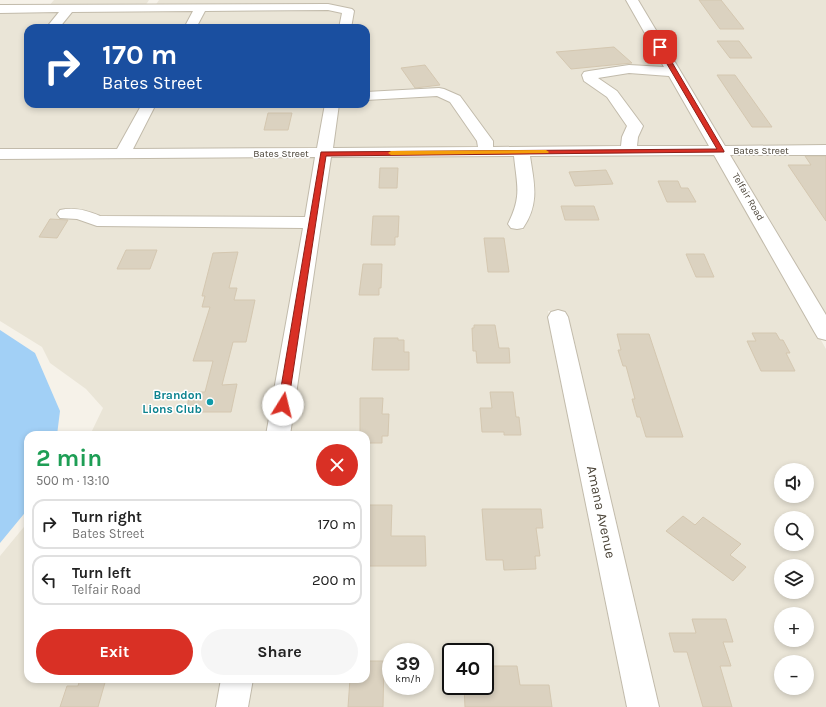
<!DOCTYPE html>
<meta charset="utf-8">
<style>
:root{--surface:#fff;--page:#f6f6f6;--text:#222;--muted:#767676;--line:#e0e0e0;--accent:#d93025}
body{margin:0;font-family:Karla,sans-serif;background:var(--page);color:var(--text);height:100vh;display:flex;flex-direction:column;font-size:15px;white-space:nowrap}
*{box-sizing:border-box;margin:0}
p{font-size:13px;color:var(--muted)}
.icon{flex:none;width:22px;height:22px;fill:none;stroke:currentColor;stroke-width:2;stroke-linecap:round;stroke-linejoin:round}
.map{position:relative;flex:1;overflow:hidden}
.panel{position:absolute;left:24px;top:431px;width:346px;height:252px;display:flex;flex-direction:column;background:var(--surface);border-radius:12px;box-shadow:0 2px 6px #0003}
.panel>*{flex:none}
.top-card{position:absolute;left:24px;top:24px;width:346px;height:84px;border-radius:12px;box-shadow:0 2px 6px #0003;background:#1a4fa0;color:#fff;overflow:hidden}
.tools{position:absolute;left:774px;top:463px;display:grid;gap:8px}
.tools a{display:grid;place-items:center;width:40px;height:40px;border-radius:50%;background:var(--surface);box-shadow:0 2px 6px #0003;font-size:20px}
.speed{position:absolute;left:382px;top:643px;display:flex;gap:8px;font-size:20px;font-weight:700;text-align:center}
.speed>*{display:grid;place-content:center;width:52px;height:52px;border-radius:50%;background:var(--surface);box-shadow:0 2px 6px #0003;line-height:1}
.speed small{font-size:10px;font-weight:400}
.speed .limit{border:2px solid #111;border-radius:6px;background:#fff;color:#111}
.pin{position:absolute;display:grid;place-items:center;width:34px;height:34px;color:#fff;margin:-17px;border-radius:8px;box-shadow:0 2px 6px #0006}
.me{position:absolute;width:44px;margin:-22px;rotate:9deg;stroke-linejoin:round;filter:drop-shadow(0 0 3px #0008)}
.turn{display:flex;align-items:center;gap:14px;height:84px;padding:0 12px;font-size:18px}
.turn .icon{width:52px;height:52px;stroke-width:2.5}
.turn b{display:block;font-size:28px;line-height:34px}
.round{display:grid;place-items:center;flex:none;width:42px;height:42px;border-radius:21px;background:var(--page)}
.head{display:flex;align-items:center;justify-content:space-between;height:68px;padding:0 12px}
h1{font-size:24px;font-weight:700;line-height:30px;color:#1e9e55}
.button{display:flex;gap:8px;margin-top:auto;padding:8px 12px}
.button a{flex:1;height:46px;border-radius:24px;background:var(--accent);color:#fff;font-size:16px;font-weight:700;line-height:46px;text-align:center}
.button a+a{background:var(--page);color:var(--text)}
ul{padding:0;list-style:none}
li{display:flex;align-items:center;gap:12px;height:50px;margin:0 8px 6px;padding:0 4px;border:2px solid var(--line);border-radius:12px}
li div{flex:1}
li b{display:block;font-size:15px}
li em{font-style:normal}
.map>svg:first-child{display:block}
</style>
<div class="map">
<svg width="826" height="707" viewBox="0 0 826 707">
<rect width="100%" height="100%" fill="#f6f2e9"/>
<g fill="#eae5d7" fill-rule="evenodd">
<path d="M54 0H149L145 6H49Z"/>
<path d="M159 0H627L712 147 331 150 338 104H366V28H350V9L155 6Z"/>
<path d="M637 0H826V147H726Z"/>
<path d="M327 9 342 12 340 28H196L205 10Z"/>
<path d="M195 10 185 28H28V104H143L117 150H0V11Z"/>
<path d="M155 104H326L317 150H131Z"/>
<path d="M826 154V317L730 155Z"/>
<path d="M717 155 826 349V707H657L565 311H548L629 707H246L251 679H366V435H288L329 157 515 156 520 196 508 226 523 230 531 211 534 198 529 156ZM781 470H807V496H781ZM781 518H807V544H781ZM781 566H807V592H781ZM781 614H807V640H781ZM391 652H425V686H391ZM451 652H485V686H451ZM781 662H807V688H781Z"/>
<path d="M0 158H316L267 435H90L103 408 86 389 50 363 42 347 0 321Z"/>
<path d="M28 522V679H224L218 707H0V556Z"/>
</g>
<path fill="#a2d0f6" d="M0 330 35 353 60 411 57 435H28V509L0 543Z"/>
<g fill="#dbd2c0" stroke="#d4c7b0">
<path d="M699 0H721L744 29H720Z"/>
<path d="M717 41H739L752 58H730Z"/>
<path d="M614 47 632 63 571 69 556 52Z"/>
<path d="M425 65 440 85 415 88 401 68Z"/>
<path d="M717 75H735L772 127H752Z"/>
<path d="M268 113H292L288 130H264Z"/>
<path d="M805 156H826V221L788 165H811Z"/>
<path d="M380 168H398L397 188H379Z"/>
<path d="M606 170 613 184 575 186 569 172Z"/>
<path d="M658 181H678L681 188H688L696 202H667Z"/>
<path d="M561 206H594L599 220H565Z"/>
<path d="M373 216H399L398 237H395V245H371Z"/>
<path d="M50 219 68 220 57 238 39 237Z"/>
<path d="M484 238H504L509 272H488Z"/>
<path d="M126 250H157L150 269H117Z"/>
<path d="M238 252 229 288H237L234 300H255L246 342H233L222 385 237 384 231 412H187L189 392H205L213 361H193L210 307H202L205 296H202L213 253Z"/>
<path d="M686 254H704L714 277H696Z"/>
<path d="M363 264H382L381 288H379V295H359Z"/>
<path d="M474 325H495L499 348H509L510 363H477L476 351H473L472 328H474Z"/>
<path d="M752 333H776L780 340H783L790 353H786L795 371H761L747 341H756Z"/>
<path d="M617 334H649L683 437H646L640 417H637L632 399H635L626 366H623L618 350H621Z"/>
<path d="M374 338H398V340H404V352H409V370H372Z"/>
<path d="M490 392H513L516 417H519L521 435H504V432H482L480 408H492Z"/>
<path d="M360 398H383L382 414H389L388 436H382V443H366V435H360Z"/>
<path d="M366 505H392L391 536H425L426 566H366Z"/>
<path d="M482 509H541L543 528H536L540 556H535L536 569 504 570 503 560H486Z"/>
<path d="M683 516 695 525 703 517 741 544 730 555 746 567 733 581 666 531Z"/>
<path d="M692 619H726L733 642H723L731 666H720L732 707H703L687 652H674L669 633H696Z"/>
<path d="M366 661H384L383 707H348L350 679H366Z"/>
<path d="M493 666H517L520 685H549L552 707H465L464 686 494 685Z"/>
<path d="M80 679H106L98 707H60L67 686H78Z"/>
</g>
<g fill="none" stroke-linecap="round" stroke-linejoin="round">
<g stroke="#c2bbab" stroke-width="2">
<g id="minor">
<path d="M626 0H638L725 146 826 145V155H730L826 315V340L818 338 815 333 714 155 530 156C534 183 540 203 523 228L517 229 511 228 508 224C522 196 517 186 514 156L331 157 290 435H266L303 228 97 226 77 219 60 218 57 214 60 210C74 207 86 210 100 216L305 217 315 157 0 159V149H117L142 104H156L133 149 317 148 325 104H339L333 148 478 147 477 141 450 102 437 96 366 100V92L439 88 444 89 460 96 493 141V147L621 146 622 137 627 126 607 97 584 81 582 75 584 72 589 71 629 65 664 67ZM629 73 669 76 709 146H637L638 137 643 126 617 91 598 78Z"/>
<path d="M328 4 352 9 354 11 351 28H339L342 13 328 10 205 11 196 28H184L193 11 72 12 59 28H46L59 12 0 13V5Z"/>
<path d="M558 310 565 312 568 317 659 707H627L548 317 551 312Z"/>
<path d="M221 679H253L248 707H216Z"/>
</g>
</g>
<use href="#minor" fill="#fff" fill-rule="evenodd"/>
</g>
<path fill="#d93025" stroke="#8d1f18" d="M658 46 663 47 724 151V152L326 156 288 405 286 407H279L278 405 321 152 717 149 657 47Z"/>
<path fill="#f59e0b" d="M546 150 549 152 548 153 391 155 388 153 391 151Z"/>
<circle fill="#0f9aa8" stroke="#fff" stroke-width="1.5" cx="210" cy="402" r="4"/>
<g text-anchor="middle" dominant-baseline="central" stroke-width="3" stroke-linejoin="round" paint-order="stroke">
<g font-size="10" fill="#4a4337" stroke="#fff">
<text x="761" y="151">Bates Street</text>
<text x="281" y="154">Bates Street</text>
<text transform="translate(748 197) rotate(60)">Telfair Road</text>
</g>
<g font-size="12" font-weight="bold" fill="#0d838f" stroke="#fff" text-anchor="end">
<text x="202" y="395">Brandon<tspan x="202" dy="14">Lions Club</tspan></text>
</g>
<g font-size="14" fill="#4a4337" stroke="#fff">
<text transform="translate(601 512) rotate(78)">Amana Avenue</text>
</g>
</g>
</svg>
<div class="tools">
<a><svg class="icon" aria-label="sound" viewBox="0 0 24 24"><path d="M4 9h4l5-4v14l-5-4H4zM17 9q2 3 0 6"/></svg></a>
<a><svg class="icon" aria-label="search" viewBox="0 0 24 24"><circle cx="10" cy="10" r="6"/><path d="M15 15l6 6"/></svg></a>
<a><svg class="icon" aria-label="layers" viewBox="0 0 24 24"><path d="M12 4l9 5-9 5-9-5zM3 14l9 5 9-5"/></svg></a>
<a>+</a>
<a>−</a>
</div>
<div class="speed"><div>39<small>km/h</small></div><div class="limit">40</div></div>
<div class="pin" style="left:660px;top:47px;background:#d93025"><svg class="icon" aria-label="arrive" viewBox="0 0 24 24"><path d="M6 21V4h12l-3 4 3 4H6"/></svg></div>
<svg class="me" style="left:283px;top:405px" viewBox="-20 -20 40 40"><circle r="19" fill="#fff"/><path d="M0-13L10 11 0 6-10 11z" fill="#d93025"/></svg>
<div class="top-card">
<div class="turn"><svg class="icon" aria-label="right" viewBox="0 0 24 24"><path d="M7 20v-9h11M14 6l5 5-5 5"/></svg><div><b>170 m</b>Bates Street</div></div>
</div>
<section class="panel">
<div class="head"><div><h1>2 min</h1><p>500 m · 13:10</p></div><a class="round" style="background:#d93025;color:#fff"><svg class="icon" aria-label="close" viewBox="0 0 24 24"><path d="M6 6l12 12M18 6L6 18"/></svg></a></div>
<ul>
<li><svg class="icon" aria-label="right" viewBox="0 0 24 24"><path d="M7 20v-9h11M14 6l5 5-5 5"/></svg><div><b>Turn right</b><p>Bates Street</p></div><em>170 m</em></li>
<li><svg class="icon" aria-label="left" viewBox="0 0 24 24"><path d="M17 20v-9H6M10 6l-5 5 5 5"/></svg><div><b>Turn left</b><p>Telfair Road</p></div><em>200 m</em></li>
</ul>
<div class="button"><a>Exit</a><a>Share</a></div>
</section>
</div>
